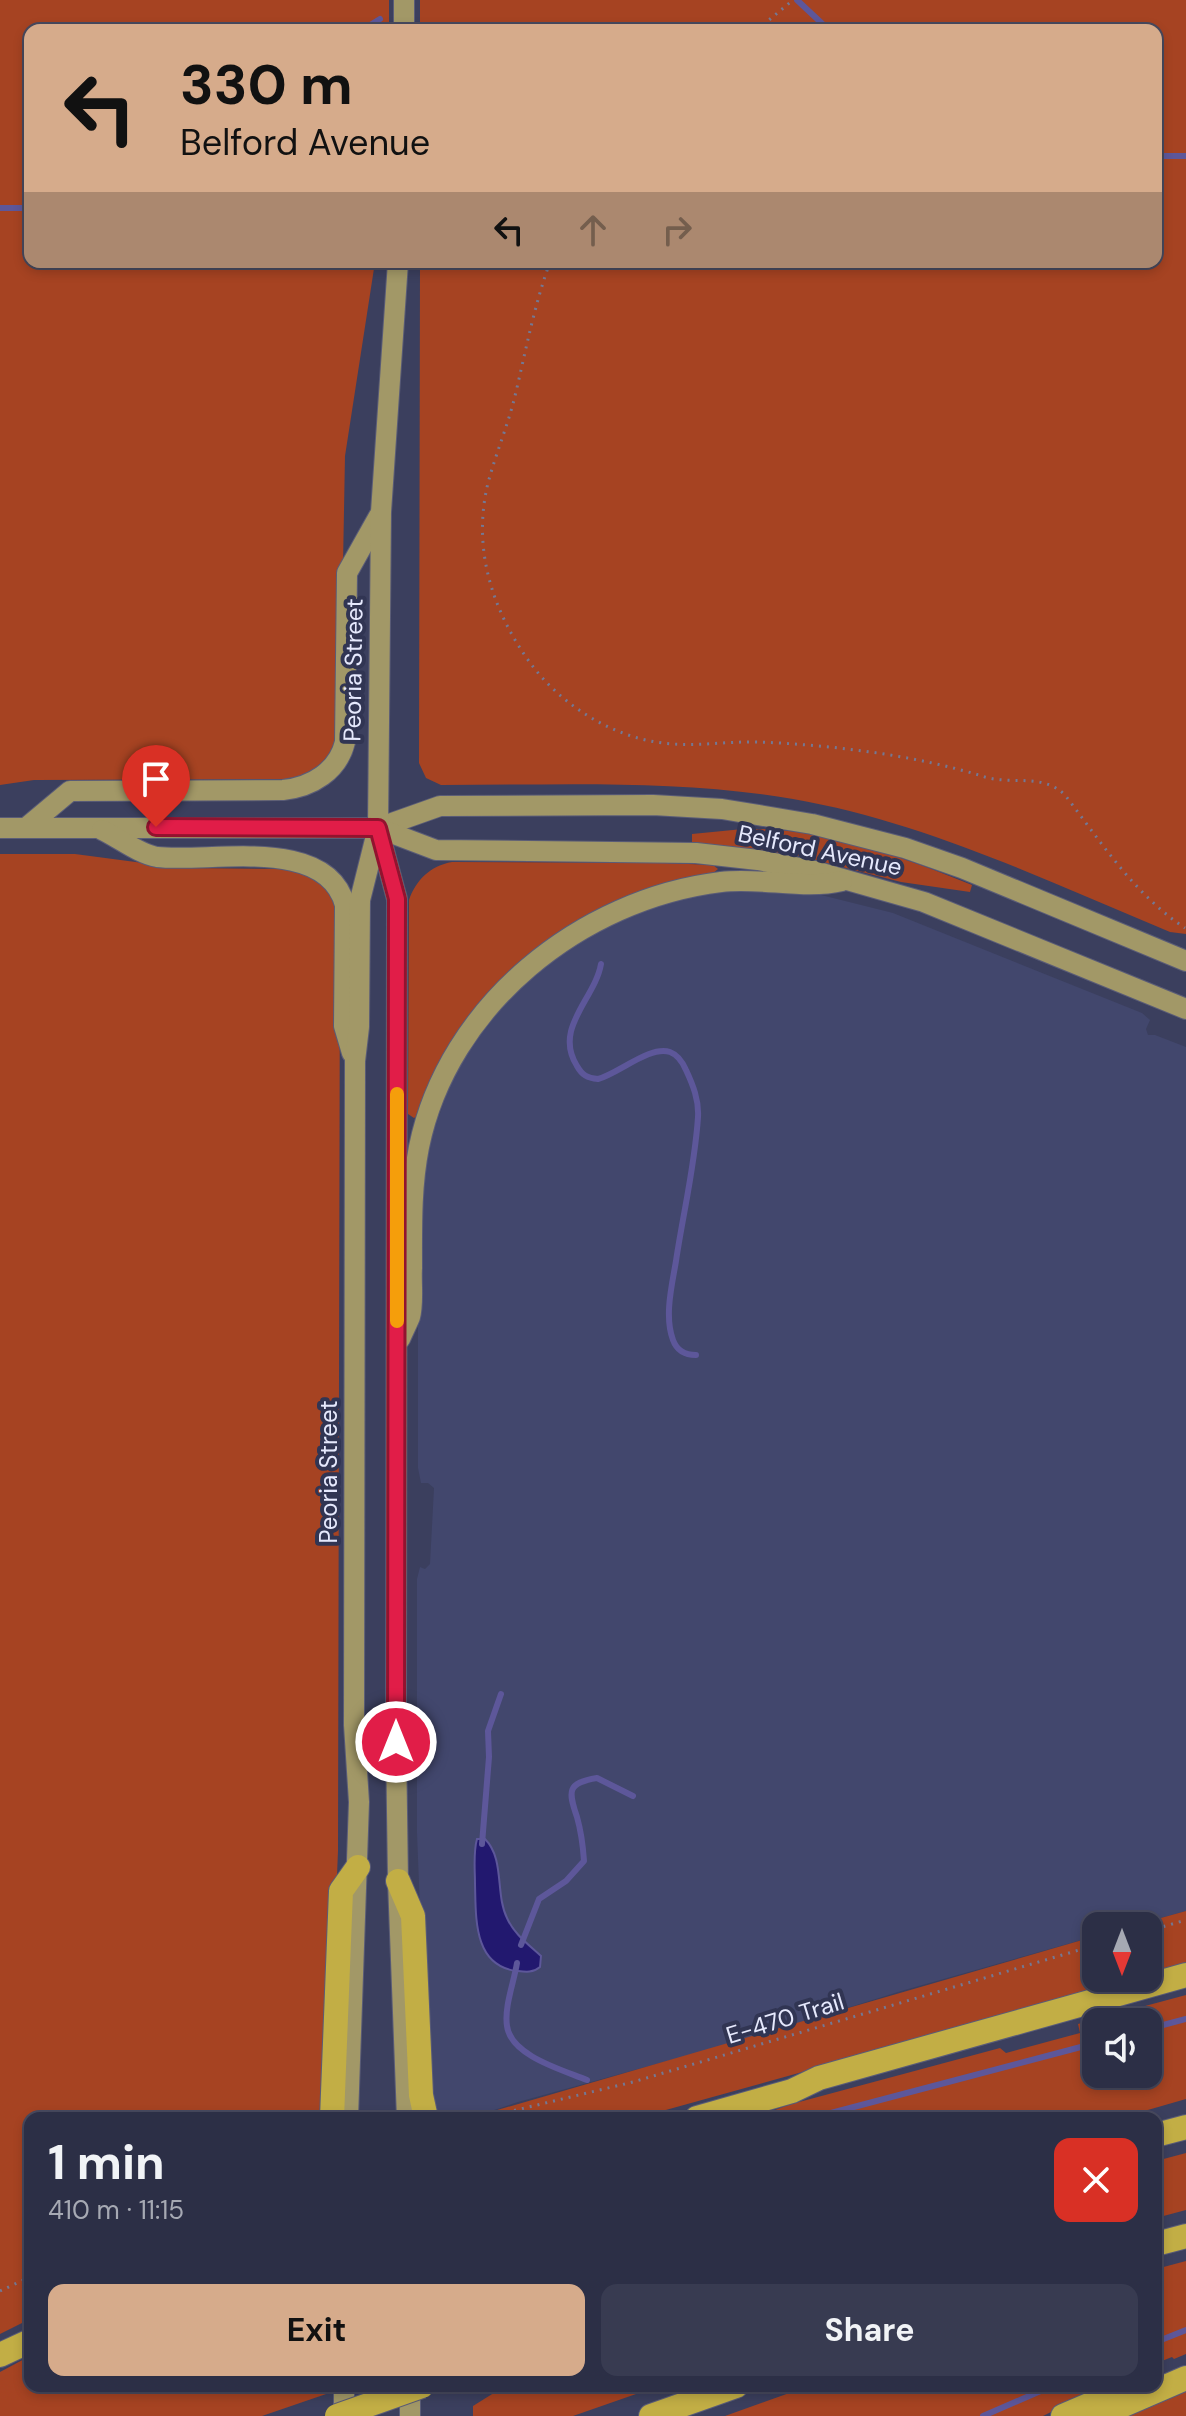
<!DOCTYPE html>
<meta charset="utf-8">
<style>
:root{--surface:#2c2f46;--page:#383b51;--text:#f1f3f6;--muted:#a6a9b3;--line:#484a5f;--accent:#d6ab8b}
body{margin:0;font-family:"DM Sans",sans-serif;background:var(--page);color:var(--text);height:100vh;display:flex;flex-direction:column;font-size:30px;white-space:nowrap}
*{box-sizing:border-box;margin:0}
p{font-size:26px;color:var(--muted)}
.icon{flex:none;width:44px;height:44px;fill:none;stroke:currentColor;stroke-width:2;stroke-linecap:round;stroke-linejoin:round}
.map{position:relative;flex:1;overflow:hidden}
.panel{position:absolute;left:24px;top:2112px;width:1138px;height:280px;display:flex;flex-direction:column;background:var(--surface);border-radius:16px;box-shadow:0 4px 12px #0003,0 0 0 2px var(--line)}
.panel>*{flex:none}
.guide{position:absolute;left:24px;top:24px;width:1138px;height:244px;border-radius:16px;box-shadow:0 4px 12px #0003,0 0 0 2px var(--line);background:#d6ab8b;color:#111;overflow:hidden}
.needle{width:52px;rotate:180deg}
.buttons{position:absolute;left:1082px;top:1912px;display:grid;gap:16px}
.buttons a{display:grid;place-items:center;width:80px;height:80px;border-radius:16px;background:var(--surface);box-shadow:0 4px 12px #0003,0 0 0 2px var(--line);font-size:40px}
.pin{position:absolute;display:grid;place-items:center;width:68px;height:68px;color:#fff;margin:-82px -34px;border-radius:50% 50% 50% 0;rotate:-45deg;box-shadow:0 0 8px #0007}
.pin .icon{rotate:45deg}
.me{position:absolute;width:88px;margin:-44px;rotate:0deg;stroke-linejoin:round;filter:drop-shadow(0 0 6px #0008)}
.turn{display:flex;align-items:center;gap:28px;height:168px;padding:0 24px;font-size:36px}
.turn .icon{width:104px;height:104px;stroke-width:2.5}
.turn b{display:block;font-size:56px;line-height:68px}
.lanes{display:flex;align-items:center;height:76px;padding:0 24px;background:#0003;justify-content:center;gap:40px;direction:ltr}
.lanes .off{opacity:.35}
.round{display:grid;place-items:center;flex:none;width:84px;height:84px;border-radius:16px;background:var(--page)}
.summary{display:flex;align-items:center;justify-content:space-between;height:136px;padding:0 24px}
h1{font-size:48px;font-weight:700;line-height:60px}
.cta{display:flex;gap:16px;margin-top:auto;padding:16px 24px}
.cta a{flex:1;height:92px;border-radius:16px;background:var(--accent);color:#111;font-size:32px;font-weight:700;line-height:92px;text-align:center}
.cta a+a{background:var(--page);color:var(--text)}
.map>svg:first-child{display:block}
</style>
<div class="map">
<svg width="1186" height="2416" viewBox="0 0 1186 2416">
<rect width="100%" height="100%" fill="#3b3f5e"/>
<path fill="#42476d" d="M720 890 809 892 893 913 1142 1013 1150 1020 1146 1029 1148 1035H1155L1186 1047V1911L1132 1926H1096V1936L901 1991 755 2037 518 2102 470 2118H436L427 2087 417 1833V1579L420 1567 425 1569 430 1564 434 1488 428 1483H421L418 1468V1223L428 1147 451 1082 477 1038 506 1002 543 967 615 921 668 901Z"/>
<g fill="#a64322" fill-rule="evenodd">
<path d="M0 0H389V30H30V262H375L345 456 340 728C328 760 325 767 292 779L34 780 0 785Z"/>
<path d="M420 0H1186V934L1170 932C1047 881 925 822 793 799 677 779 558 785 441 785L426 778 419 763 420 262H1156V30H420Z"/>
<path d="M743 829C821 827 900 856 972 885L970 892 901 882 796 855 692 842V834Z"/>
<path d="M0 854H75L181 868 295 869 327 887 340 914 338 1851 327 2118H30V2319L0 2334Z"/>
<path d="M452 862 665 863 713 865 718 869 712 874 671 882 617 901 569 927 536 950 419 1115 414 1118 408 1114 409 900C416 880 430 866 452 862Z"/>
<path d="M1186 1911V1965L1148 1976V1926H1132Z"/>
<path d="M1096 1936V1978H1140L637 2118H470Z"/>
<path d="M1186 1995V2099L1120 2118H754L788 2105 1000 2048 1006 2053 1080 2033 1078 2024ZM1096 2022H1148V2074H1096Z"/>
<path d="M1186 2153V2210L1156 2218V2161Z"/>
<path d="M1186 2261V2354L1174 2359 1172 2357 1162 2361 1156 2360V2269Z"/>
<path d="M30 2356V2386H332V2392L262 2416H0V2372Z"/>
<path d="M505 2386H659L573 2416H473V2406Z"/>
<path d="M809 2386H1094L1091 2388 1093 2391 1043 2416H725Z"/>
<path d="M1186 2388V2416H1114Z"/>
</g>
<path fill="#22186f" stroke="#5d579a" stroke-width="2" d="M477 1839H485C505 1859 495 1894 507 1918 514 1934 528 1944 541 1956L540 1967C533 1973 526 1972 517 1971 473 1966 476 1917 475 1884 475 1869 473 1853 477 1839Z"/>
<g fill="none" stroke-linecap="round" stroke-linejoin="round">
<g stroke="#5d579a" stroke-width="6">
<path d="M797 0 829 30"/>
<path d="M362 30 380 19"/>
<path d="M1156 156H1186"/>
<path d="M0 208H30"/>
<path d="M601 964C595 999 553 1028 577 1066 582 1075 587 1078 598 1079 618 1074 650 1045 670 1052 678 1055 683 1063 686 1070 693 1085 699 1100 698 1117 695 1165 683 1214 676 1261 672 1285 664 1316 673 1340 677 1351 685 1355 696 1355"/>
<path d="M482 1844 489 1757 488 1731 501 1694"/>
<path d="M521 1945 539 1899 566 1881 584 1861C583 1846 581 1831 577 1817 568 1791 567 1783 597 1778L633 1796"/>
<path d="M517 1963C514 1982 504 2007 507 2026 511 2056 563 2070 587 2080"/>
<path d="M1148 2029 1186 2019"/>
<path d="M812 2118 1096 2043"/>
<path d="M1156 2342 1186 2330"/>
<path d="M983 2416 1052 2386"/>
</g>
<g stroke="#5a5c77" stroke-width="22">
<g id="major">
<path d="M404 30V0"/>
<path d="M27 827 70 791 283 790C312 787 338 771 345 742L347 573 379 516"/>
<path d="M0 828H378L440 806 653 805 722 809 812 824 905 848 962 868 1186 961"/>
<path d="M378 828 436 850 696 853 758 860 815 871 924 902 1186 1009"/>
<path d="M102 830C119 838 139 854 157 857 211 863 327 835 345 905L344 1026 352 1053"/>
<path d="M379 832 397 899 396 1742 398 1881 407 2118"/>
<path d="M400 1339C403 1332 407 1324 410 1317 414 1303 411 1283 412 1268 412 1228 411 1187 419 1147 448 1005 581 899 721 882 761 877 804 890 842 881"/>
<path d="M348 2118 359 1802 354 1725 355 1061 359 1027 360 900 378 828 381 512 398 262"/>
<path d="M344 2386V2416"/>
<path d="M410 2416V2386"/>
</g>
</g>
<g stroke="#5a5c77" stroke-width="26">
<g id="highway">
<path d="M398 1881 413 1916 421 2095 426 2118"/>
<path d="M332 2118 341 1891 358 1867"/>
<path d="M697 2118 792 2091 819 2078 1186 1975"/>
<path d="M1156 2135 1186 2127"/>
<path d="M1156 2244 1186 2236"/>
<path d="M0 2355 30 2341"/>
<path d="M651 2416 736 2386"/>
<path d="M1063 2416 1112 2395"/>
<path d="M1098 2416 1186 2378"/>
</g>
</g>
<g stroke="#747893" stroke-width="3" stroke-dasharray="2 6" stroke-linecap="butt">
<path d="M757 30 793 0"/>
<path d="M550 262C534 306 526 350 515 396 508 425 496 453 488 483 472 548 492 611 531 664 560 703 607 734 656 742 691 748 724 741 759 742 831 745 916 755 985 777 1012 785 1043 773 1065 795 1101 842 1134 894 1185 928"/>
<path d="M1148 1931 1186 1920"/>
<path d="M483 2118 633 2082 1096 1945"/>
<path d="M0 2291 30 2277"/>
</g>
<use href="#major" stroke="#a29867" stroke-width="20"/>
<use href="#highway" stroke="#c2ae45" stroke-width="24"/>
<g stroke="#5a5c77" stroke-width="26" stroke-linecap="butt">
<path id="highway-bridge" d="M337 2416 422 2386"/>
</g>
<use href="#highway-bridge" stroke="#c2ae45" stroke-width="24"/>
</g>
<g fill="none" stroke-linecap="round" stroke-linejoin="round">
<g stroke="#92132f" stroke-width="20">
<path id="route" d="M156 827 378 828 397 899 396 1742"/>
</g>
<use href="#route" stroke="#e11d48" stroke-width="14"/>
<path stroke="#f59e0b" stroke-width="14" d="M397 1321V1094"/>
</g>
<g text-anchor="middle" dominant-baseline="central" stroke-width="8" stroke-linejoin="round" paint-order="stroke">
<g font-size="24" fill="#e6e9fd" stroke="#313553">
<text transform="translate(353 670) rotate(-89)">Peoria Street</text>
<text transform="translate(820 850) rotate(12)">Belford Avenue</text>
<text transform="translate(328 1472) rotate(-90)">Peoria Street</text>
<text transform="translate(785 2018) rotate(-17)">E-470 Trail</text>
</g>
</g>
</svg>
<div class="buttons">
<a><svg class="needle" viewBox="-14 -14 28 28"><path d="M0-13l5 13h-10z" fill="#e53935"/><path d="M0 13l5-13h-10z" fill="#a6a9b3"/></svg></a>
<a><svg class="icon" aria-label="sound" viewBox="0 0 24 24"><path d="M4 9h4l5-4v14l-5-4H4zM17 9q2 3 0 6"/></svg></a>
</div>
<div class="pin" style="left:156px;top:827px;background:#d93025"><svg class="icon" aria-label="arrive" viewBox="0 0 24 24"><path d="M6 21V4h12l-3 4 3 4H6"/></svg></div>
<svg class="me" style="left:396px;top:1742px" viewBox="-20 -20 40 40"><circle r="17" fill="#e11d48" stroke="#fff" stroke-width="3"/><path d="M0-11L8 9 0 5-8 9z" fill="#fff"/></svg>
<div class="guide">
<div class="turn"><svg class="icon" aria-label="left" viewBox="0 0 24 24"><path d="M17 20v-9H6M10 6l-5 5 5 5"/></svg><div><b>330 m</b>Belford Avenue</div></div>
<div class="lanes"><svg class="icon" aria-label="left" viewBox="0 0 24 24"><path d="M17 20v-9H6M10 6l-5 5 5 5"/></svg><svg class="icon off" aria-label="ahead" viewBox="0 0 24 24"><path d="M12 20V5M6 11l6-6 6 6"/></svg><svg class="icon off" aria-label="right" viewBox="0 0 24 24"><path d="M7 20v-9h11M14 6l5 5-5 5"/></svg></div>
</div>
<section class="panel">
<div class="summary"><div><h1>1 min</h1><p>410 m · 11:15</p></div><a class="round" style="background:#d93025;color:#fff"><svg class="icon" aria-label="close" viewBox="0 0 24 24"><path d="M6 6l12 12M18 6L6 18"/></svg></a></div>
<div class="cta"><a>Exit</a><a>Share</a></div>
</section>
</div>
